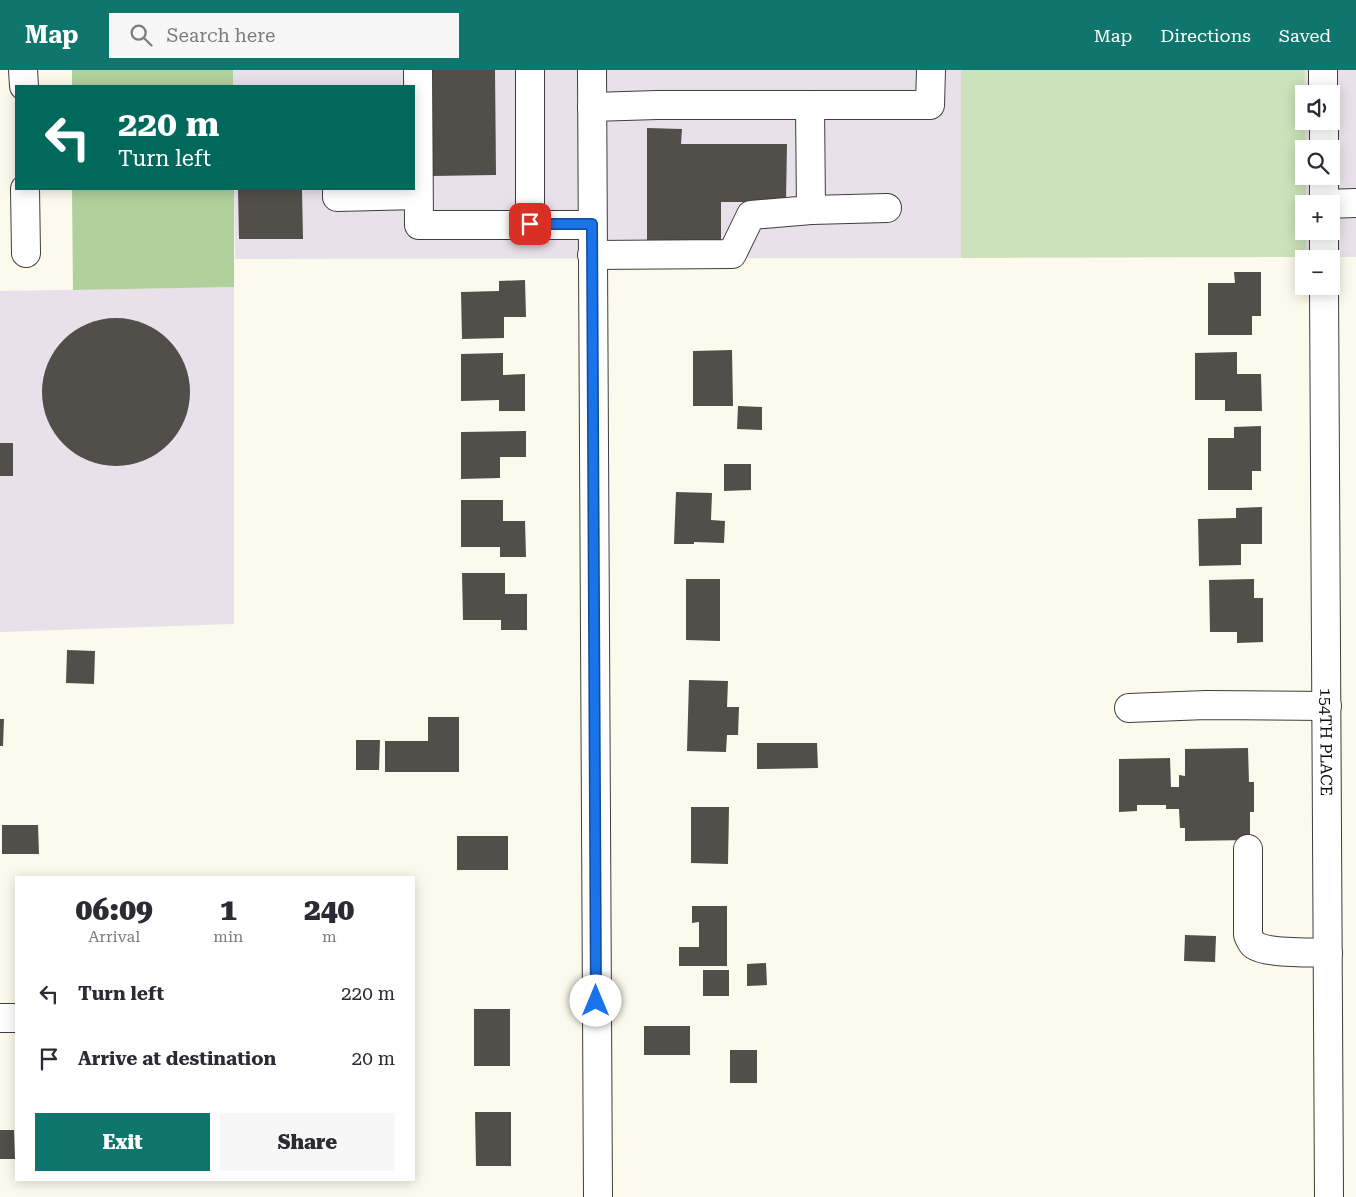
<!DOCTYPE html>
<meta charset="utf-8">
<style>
:root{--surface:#fff;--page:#f7f7f7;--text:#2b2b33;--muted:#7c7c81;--accent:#0f766e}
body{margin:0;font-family:"Roboto Serif",serif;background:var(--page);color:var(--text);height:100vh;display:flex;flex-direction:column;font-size:19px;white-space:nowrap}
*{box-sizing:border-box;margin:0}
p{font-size:16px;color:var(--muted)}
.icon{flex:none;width:28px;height:28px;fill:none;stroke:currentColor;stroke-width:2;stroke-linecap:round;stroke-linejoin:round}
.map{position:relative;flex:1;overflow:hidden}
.side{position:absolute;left:15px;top:806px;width:400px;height:305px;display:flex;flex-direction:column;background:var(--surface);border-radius:0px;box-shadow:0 2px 12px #0003}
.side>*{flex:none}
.guide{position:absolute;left:15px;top:15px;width:400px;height:105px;border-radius:0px;box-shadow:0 2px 12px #0003;background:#00695c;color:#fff;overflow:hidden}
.controls{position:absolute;left:1295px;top:15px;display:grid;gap:10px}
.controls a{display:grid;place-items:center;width:45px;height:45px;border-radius:0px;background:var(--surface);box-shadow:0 2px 12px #0003;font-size:25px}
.pin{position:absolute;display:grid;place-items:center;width:42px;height:42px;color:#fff;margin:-21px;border-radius:10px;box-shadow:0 2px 8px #0006}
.me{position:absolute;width:55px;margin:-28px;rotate:0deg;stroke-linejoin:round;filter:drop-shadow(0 0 4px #0008)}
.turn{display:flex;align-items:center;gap:18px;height:105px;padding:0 20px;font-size:22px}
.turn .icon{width:65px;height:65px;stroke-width:2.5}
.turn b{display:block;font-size:35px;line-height:42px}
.eta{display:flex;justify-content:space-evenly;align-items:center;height:85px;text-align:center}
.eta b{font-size:30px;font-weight:800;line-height:35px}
.action{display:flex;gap:10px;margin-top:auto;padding:10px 20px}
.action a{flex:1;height:58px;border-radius:0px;background:var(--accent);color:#fff;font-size:20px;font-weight:800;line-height:58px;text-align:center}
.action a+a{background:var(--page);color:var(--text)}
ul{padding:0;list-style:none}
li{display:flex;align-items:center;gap:15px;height:65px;padding:0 20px}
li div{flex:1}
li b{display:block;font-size:19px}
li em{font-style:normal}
header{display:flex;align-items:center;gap:30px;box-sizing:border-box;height:70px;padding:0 25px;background:var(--accent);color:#fff}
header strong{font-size:24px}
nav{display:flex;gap:28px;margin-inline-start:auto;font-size:18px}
.search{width:350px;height:45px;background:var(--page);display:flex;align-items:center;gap:12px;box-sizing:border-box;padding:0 18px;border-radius:0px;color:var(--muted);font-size:19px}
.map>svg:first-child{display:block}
</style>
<header>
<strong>Map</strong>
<div class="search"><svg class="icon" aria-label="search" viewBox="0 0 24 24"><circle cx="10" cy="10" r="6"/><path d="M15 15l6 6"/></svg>Search here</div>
<nav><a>Map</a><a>Directions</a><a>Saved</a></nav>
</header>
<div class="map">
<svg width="1356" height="1127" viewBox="0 0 1356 1127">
<rect width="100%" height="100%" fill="#fcfaec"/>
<g fill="#e9e1e9">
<path d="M233 0H961V188L235 189 234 119H414V16H233Z"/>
<path d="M1305 0H1356V187H1307L1306 161H1331V134H1306V106H1331V79H1306L1305 51H1331V24H1305Z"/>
<path d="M234 217V554L0 562V221Z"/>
</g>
<path fill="#cce2bb" d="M961 0H1305L1304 51H1305L1306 79H1304V106H1306V134H1304V161H1306L1307 187 961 188Z"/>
<g fill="#b0d09c">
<rect x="72" y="0" width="161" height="16"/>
<path d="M72 119H234V217L73 220Z"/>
</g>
<g fill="#524e49">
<path d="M430 0H495L496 105 431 106Z"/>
<path d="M647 58 682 59 681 74H787L786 132H721V178L647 177Z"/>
<path d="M238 119H302L303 169H239Z"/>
<path d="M1234 202H1261V246H1252V265H1208V213H1235Z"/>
<path d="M525 210 526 247H504V268L462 269 461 222 499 221V211Z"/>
<circle cx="116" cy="322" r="74"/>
<path d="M732 280 733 336H693V281Z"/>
<path d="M1237 282V304H1261L1262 341H1225V330H1195V283Z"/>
<path d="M503 283V305L525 304V341H499V330L461 331V284Z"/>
<path d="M738 336 762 337V360L737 359Z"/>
<path d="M1261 356V401H1252V420H1208V368H1234V357Z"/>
<path d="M526 361V387H500V408L461 409V362Z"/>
<rect x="0" y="373" width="13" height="33"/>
<path d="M724 394H751V420L724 421Z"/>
<path d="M676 422 712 423 711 450 725 451 724 473 694 472V474H674Z"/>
<path d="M461 430H503V451H525L526 487H500V477H461Z"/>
<path d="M1262 437V474H1241V495L1199 496 1198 449 1236 448V438Z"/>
<path d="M462 503H505V524H527V560H501V550H463Z"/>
<path d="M686 509H720V571L686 570Z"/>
<path d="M1254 509V528H1263V572L1237 573V562H1210L1209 510Z"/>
<path d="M67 580 95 581 94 614 66 613Z"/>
<path d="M689 610 728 611 727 637H739L738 665H727L726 682 687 681Z"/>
<path d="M428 647H459V702H385V671H428Z"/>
<path d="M0 649H4L3 676H0Z"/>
<path d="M356 670H380L379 700H356Z"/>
<path d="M757 673H817L818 698 757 699Z"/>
<path d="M1248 678 1249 712H1254V742H1250V770L1185 771V758H1180L1179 739H1166V735H1137V741L1119 742V689L1170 688 1171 717H1179V705L1185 706V679Z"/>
<path d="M691 737H729L728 794 691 793Z"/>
<path d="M2 755H38L39 784H2Z"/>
<rect x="457" y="766" width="51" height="34"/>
<path d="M692 836H727V896H679V877H699V852L692 853Z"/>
<path d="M1185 865 1216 866 1215 892 1184 891Z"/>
<path d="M766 893 767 915 747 916V894Z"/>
<rect x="703" y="900" width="26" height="26"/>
<rect x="474" y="939" width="36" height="57"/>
<rect x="644" y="956" width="46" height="29"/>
<rect x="730" y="980" width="27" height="33"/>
<path d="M475 1042H511V1096H476Z"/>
<path d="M0 1060H14L15 1089H0Z"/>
</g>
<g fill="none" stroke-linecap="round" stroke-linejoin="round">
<g stroke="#3e3e3e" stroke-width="30">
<g id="minor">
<path d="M23 0 24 16"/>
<path d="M418 0 419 155H592"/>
<path d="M530 0V154"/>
<path d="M592 0 598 1127"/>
<path d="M1323 0V24"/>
<path d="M592 37 657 35H930L931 0"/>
<path d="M1324 51V79"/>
<path d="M1324 106V134L1356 133"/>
<path d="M25 119 26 183"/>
<path d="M337 119V127L418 125"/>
<path d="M811 140 887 138"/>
<path d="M1324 161V189"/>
<path d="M592 185 732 184 751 145 811 140 810 35"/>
<path id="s1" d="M1324 216 1329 1127"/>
<path d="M1129 638 1206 635 1327 636"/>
<path d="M1248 779V865C1250 869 1251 873 1254 875 1267 884 1311 882 1328 883"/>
<path d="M0 948H16"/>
</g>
</g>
<use href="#minor" stroke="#fff" stroke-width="28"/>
</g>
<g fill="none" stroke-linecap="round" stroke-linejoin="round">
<g stroke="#114b97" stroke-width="12">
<path id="route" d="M530 154H592L596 931"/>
</g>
<use href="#route" stroke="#1a73e8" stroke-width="9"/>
</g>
<g text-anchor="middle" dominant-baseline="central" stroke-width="5" stroke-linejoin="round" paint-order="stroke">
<g font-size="16" fill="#0b0b0b" stroke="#fff">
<text stroke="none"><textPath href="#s1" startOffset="456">154TH PLACE</textPath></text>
</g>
</g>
</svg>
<div class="controls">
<a><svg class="icon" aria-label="sound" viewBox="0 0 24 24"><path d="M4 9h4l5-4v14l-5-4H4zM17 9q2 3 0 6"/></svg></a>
<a><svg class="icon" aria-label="search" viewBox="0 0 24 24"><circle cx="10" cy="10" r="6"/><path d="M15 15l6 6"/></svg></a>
<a>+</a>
<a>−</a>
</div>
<div class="pin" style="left:530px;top:154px;background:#d93025"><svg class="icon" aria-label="arrive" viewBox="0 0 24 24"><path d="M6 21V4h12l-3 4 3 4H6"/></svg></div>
<svg class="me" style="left:596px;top:931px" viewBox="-20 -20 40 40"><circle r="19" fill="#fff"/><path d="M0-13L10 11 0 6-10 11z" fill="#1a73e8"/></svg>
<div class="guide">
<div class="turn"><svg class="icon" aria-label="left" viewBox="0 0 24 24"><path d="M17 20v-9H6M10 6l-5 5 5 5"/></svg><div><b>220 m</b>Turn left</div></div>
</div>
<section class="side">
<div class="eta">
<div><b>06:09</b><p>Arrival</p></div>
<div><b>1</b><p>min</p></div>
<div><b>240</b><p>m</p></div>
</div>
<ul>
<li><svg class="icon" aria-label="left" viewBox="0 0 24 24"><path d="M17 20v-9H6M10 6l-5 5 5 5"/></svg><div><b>Turn left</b></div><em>220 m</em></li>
<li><svg class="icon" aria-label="arrive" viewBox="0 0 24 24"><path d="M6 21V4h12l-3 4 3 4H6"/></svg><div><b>Arrive at destination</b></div><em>20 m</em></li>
</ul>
<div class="action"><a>Exit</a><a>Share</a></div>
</section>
</div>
